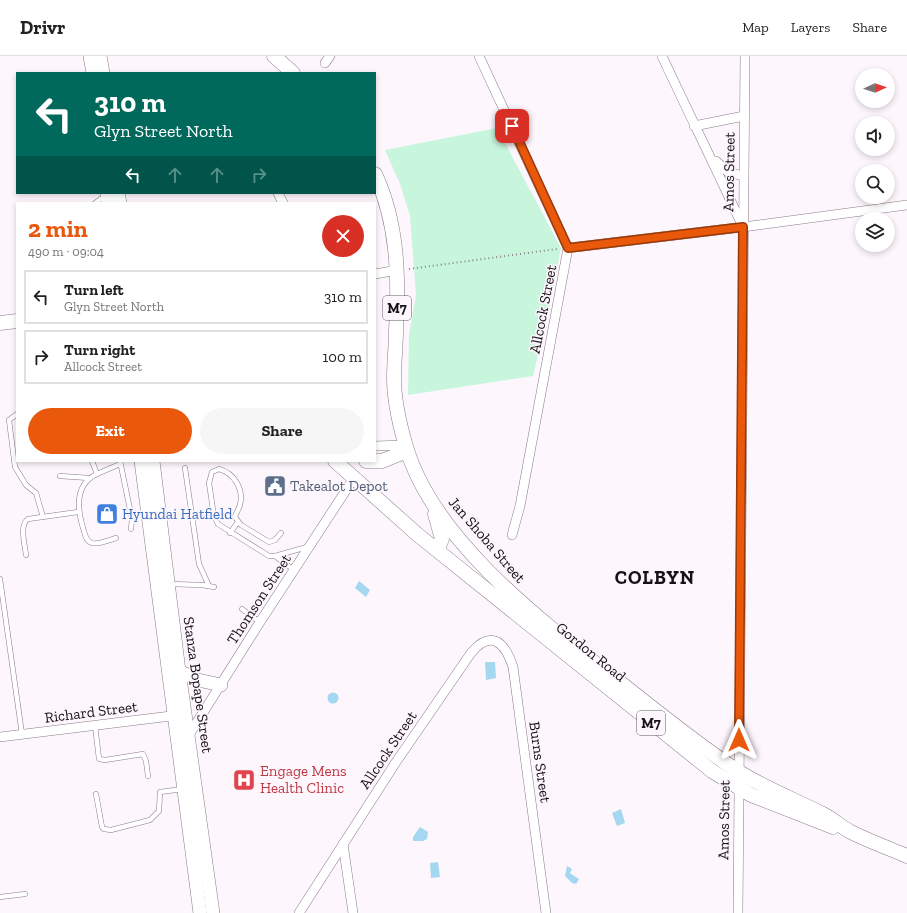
<!DOCTYPE html>
<meta charset="utf-8">
<style>
:root{--surface:#fff;--page:#f6f6f6;--text:#222;--muted:#767676;--line:#e0e0e0;--accent:#ea580c}
body{margin:0;font-family:"Zilla Slab",serif;background:var(--page);color:var(--text);height:100vh;display:flex;flex-direction:column;font-size:15px;white-space:nowrap}
*{box-sizing:border-box;margin:0}
p{font-size:13px;color:var(--muted)}
.icon{flex:none;width:22px;height:22px;fill:none;stroke:currentColor;stroke-width:2;stroke-linecap:round;stroke-linejoin:round}
.map{position:relative;flex:1;overflow:hidden}
.side{position:absolute;left:16px;top:146px;width:360px;height:260px;display:flex;flex-direction:column;background:var(--surface);border-radius:0px;box-shadow:0 2px 6px #0003}
.side>*{flex:none}
.banner{position:absolute;left:16px;top:16px;width:360px;height:122px;border-radius:0px;box-shadow:0 2px 6px #0003;background:#00695c;color:#fff;overflow:hidden}
.needle{width:26px;rotate:87deg}
.fabs{position:absolute;left:855px;top:12px;display:grid;gap:8px}
.fabs a{display:grid;place-items:center;width:40px;height:40px;border-radius:50%;background:var(--surface);box-shadow:0 2px 6px #0003;font-size:20px}
.pin{position:absolute;display:grid;place-items:center;width:34px;height:34px;color:#fff;margin:-17px;border-radius:8px;box-shadow:0 2px 6px #0006}
.me{position:absolute;width:44px;margin:-22px;rotate:0deg;stroke-linejoin:round;filter:drop-shadow(0 0 3px #0008)}
.turn{display:flex;align-items:center;gap:14px;height:84px;padding:0 12px;font-size:18px}
.turn .icon{width:52px;height:52px;stroke-width:2.5}
.turn b{display:block;font-size:28px;line-height:34px}
.lanes{display:flex;align-items:center;height:38px;padding:0 12px;background:#0003;justify-content:center;gap:20px;direction:ltr}
.lanes .off{opacity:.35}
.round{display:grid;place-items:center;flex:none;width:42px;height:42px;border-radius:21px;background:var(--page)}
.overview{display:flex;align-items:center;justify-content:space-between;height:68px;padding:0 12px}
h1{font-size:24px;font-weight:800;line-height:30px;color:var(--accent)}
.action{display:flex;gap:8px;margin-top:auto;padding:8px 12px}
.action a{flex:1;height:46px;border-radius:24px;background:var(--accent);color:#fff;font-size:16px;font-weight:800;line-height:46px;text-align:center}
.action a+a{background:var(--page);color:var(--text)}
ul{padding:0;list-style:none}
li{display:flex;align-items:center;gap:12px;height:54px;margin:0 8px 6px;padding:0 4px;border:2px solid var(--line);border-radius:0px}
li div{flex:1}
li b{display:block;font-size:15px}
li em{font-style:normal}
header{display:flex;align-items:center;gap:24px;box-sizing:border-box;height:56px;padding:0 20px;background:var(--surface);border-bottom:1px solid var(--line)}
header strong{font-size:19px}
nav{display:flex;gap:22px;margin-inline-start:auto;font-size:14px}
.map>svg:first-child{display:block}
</style>
<header>
<strong>Drivr</strong>
<nav><a>Map</a><a>Layers</a><a>Share</a></nav>
</header>
<div class="map">
<svg width="907" height="857" viewBox="0 0 907 857">
<rect width="100%" height="100%" fill="#fdf6fd"/>
<path fill="#c8f6dd" d="M497 72 561 192 548 258 533 320 408 339 409 279 416 239 410 160 400 128 385 94Z"/>
<g fill="#a3d8f0">
<path d="M359 525 370 534 366 541 355 532Z"/>
<path d="M485 606H495L496 622 486 624Z"/>
<circle cx="333" cy="642" r="5.5"/>
<path d="M621 753 625 767 617 770 612 757Z"/>
<path d="M420 771 428 776 427 783 423 785H413V781Z"/>
<path d="M438 806 440 821 431 822 430 807Z"/>
<path d="M567 810 572 813 570 817 579 823 576 828 572 827 565 820Z"/>
</g>
<g fill="none" stroke-linecap="round" stroke-linejoin="round">
<g stroke="#8a7a89" stroke-width="5.5">
<g id="lane">
<path d="M95 147 105 140"/>
<path d="M17 358 9 364 15 411 26 429 36 437 43 461"/>
<path d="M92 405 97 418 120 408"/>
<path d="M120 405 132 463 131 473"/>
<path d="M185 412 199 508 209 530"/>
<path d="M97 418C75 428 77 452 83 472 85 477 85 485 92 487 98 489 109 484 116 482"/>
<path d="M60 420 89 422"/>
<path d="M230 477 238 466"/>
<path d="M281 477 275 484 269 486 241 469 235 461C236 456 239 453 240 449 244 433 234 417 219 413L212 416 209 427 214 460 218 468 269 500H275L307 491"/>
<path d="M26 499C25 489 19 469 28 463L78 456"/>
<path d="M275 500 294 514"/>
<path d="M0 523 22 678"/>
<path d="M170 528 202 529 214 531"/>
<path d="M242 553 260 566"/>
<path d="M95 669 99 703 105 704 143 698 146 705 148 720"/>
<path d="M96 738 102 771 104 773 111 774 150 764 159 755 160 736 183 733"/>
<path d="M0 841 25 838"/>
</g>
</g>
<g stroke="#8a7a89" stroke-width="10">
<g id="street">
<path d="M479 0 568 192 520 450 512 479"/>
<path d="M662 0C688 56 716 112 742 169"/>
<path d="M325 7 330 0"/>
<path d="M694 70 744 60"/>
<path d="M716 105 728 116 743 120"/>
<path d="M278 137 283 147"/>
<path d="M568 192 743 171 907 149"/>
<path d="M375 218 398 214"/>
<path d="M375 390 405 389"/>
<path d="M189 679 260 566 354 422"/>
<path d="M0 681 179 659"/>
<path d="M343 788 353 857"/>
<path d="M299 857 396 706 471 597C491 573 505 586 513 611L546 857"/>
<path d="M738 857 745 0"/>
</g>
</g>
<g stroke="#8a7a89" stroke-width="14">
<g id="secondary">
<path d="M90 0 93 17"/>
<path d="M100 0 103 17"/>
<path d="M107 137 108 147"/>
<path d="M118 137 120 147"/>
<path d="M141 405 200 857"/>
<path d="M153 405 179 615 213 857"/>
<path d="M179 615 198 624 221 629"/>
</g>
</g>
<g stroke="#8a7a89" stroke-width="15">
<g id="primary">
<path d="M274 0 293 17"/>
<path d="M375 118C398 167 399 222 396 275 396 290 394 306 394 322 394 344 399 366 405 387 431 484 546 569 622 628 660 658 698 689 739 716 765 732 795 744 823 758 833 763 841 771 851 776 869 785 888 792 907 800"/>
<path d="M0 267 17 265"/>
<path d="M335 405 418 479 712 715 751 739 833 771"/>
<path d="M366 405H382L407 395"/>
<path d="M435 458 442 483 437 494"/>
</g>
</g>
<path stroke="#898389" stroke-width="2" stroke-dasharray="1 3" stroke-linecap="butt" d="M409 213 557 193"/>
<use href="#lane" stroke="#fff" stroke-width="4.5"/>
<use href="#street" stroke="#fff" stroke-width="9"/>
<use href="#secondary" stroke="#fff" stroke-width="13"/>
<use href="#primary" stroke="#fff" stroke-width="14"/>
</g>
<g fill="none" stroke-linecap="round" stroke-linejoin="round">
<g stroke="#983908" stroke-width="10">
<path id="route" d="M512 70 568 192 743 171 739 684"/>
</g>
<use href="#route" stroke="#ea580c" stroke-width="7"/>
</g>
<defs>
<g id="civic-square" transform="scale(1.15)"><rect x="-9" y="-9" width="18" height="18" rx="4" fill="#5c6f8a" stroke="#fdf6fd"/><path d="M-.6-6.5H3V-4.5H.6V-3L4-1V1h2V6H-6V1h2V-1L-.6-3ZM-1.2 2.5V6h2.4V2.5Z" fill="#fff"/></g>
<g id="shop-square" transform="scale(1.15)"><rect x="-9" y="-9" width="18" height="18" rx="4" fill="#3f7fe0" stroke="#fdf6fd"/><path d="M-5-2.5h2.3a2.7 3.5 0 0 1 5.4 0H5L5.5 6h-11ZM-1.5-2.5h3a1.5 2.3 0 0 0-3 0Z" fill="#fff"/></g>
<g id="hospital-square" transform="scale(1.15)"><rect x="-9" y="-9" width="18" height="18" rx="4" fill="#e0444e" stroke="#fdf6fd"/><path d="M-5-5h3v3.5h4V-5h3V5h-3V1.5h-4V5h-3Z" fill="#fff"/></g>
</defs>
<g fill-rule="evenodd">
<use href="#civic-square" x="275" y="430"/>
<use href="#shop-square" x="107" y="458"/>
<use href="#hospital-square" x="244" y="724"/>
</g>
<g text-anchor="middle" dominant-baseline="central" stroke-width="3" stroke-linejoin="round" paint-order="stroke">
<g fill="#fdf6fd" stroke="#5c565c" stroke-width="1">
<rect x="383" y="240" width="28" height="24" rx="3"/>
<rect x="637" y="655" width="28" height="24" rx="3"/>
</g>
<g font-size="14" font-weight="bold" fill="#171117">
<text x="397" y="252">M7</text>
<text x="651" y="667">M7</text>
</g>
<g font-size="15" fill="#171117" stroke="#fdf6fd">
<text transform="translate(729 116) rotate(-89)">Amos Street</text>
<text transform="translate(543 253) rotate(-79)">Allcock Street</text>
<text transform="translate(487 484) rotate(49)">Jan Shoba Street</text>
<text transform="translate(259 543) rotate(-57)">Thomson Street</text>
<text transform="translate(591 596) rotate(39)">Gordon Road</text>
<text transform="translate(198 629) rotate(82)">Stanza Bopape Street</text>
<text transform="translate(91 656) rotate(-7)">Richard Street</text>
<text transform="translate(388 694) rotate(-56)">Allcock Street</text>
<text transform="translate(540 706) rotate(82)">Burns Street</text>
<text transform="translate(724 764) rotate(-89)">Amos Street</text>
</g>
<g font-size="15" fill="#4e5e75" stroke="#fdf6fd" text-anchor="start">
<text x="290" y="430">Takealot Depot</text>
</g>
<g font-size="15" fill="#366cbe" stroke="#fdf6fd" text-anchor="start">
<text x="122" y="458">Hyundai Hatfield</text>
</g>
<g font-size="15" fill="#be3a42" stroke="#fdf6fd" text-anchor="start">
<text x="260" y="715">Engage Mens<tspan x="260" dy="17">Health Clinic</tspan></text>
</g>
<g font-size="19" font-weight="bold" letter-spacing="1" fill="#171117" stroke="#fdf6fd">
<text x="655" y="521">COLBYN</text>
</g>
</g>
</svg>
<div class="fabs">
<a><svg class="needle" viewBox="-14 -14 28 28"><path d="M0-13l5 13h-10z" fill="#e53935"/><path d="M0 13l5-13h-10z" fill="#767676"/></svg></a>
<a><svg class="icon" aria-label="sound" viewBox="0 0 24 24"><path d="M4 9h4l5-4v14l-5-4H4zM17 9q2 3 0 6"/></svg></a>
<a><svg class="icon" aria-label="search" viewBox="0 0 24 24"><circle cx="10" cy="10" r="6"/><path d="M15 15l6 6"/></svg></a>
<a><svg class="icon" aria-label="layers" viewBox="0 0 24 24"><path d="M12 4l9 5-9 5-9-5zM3 14l9 5 9-5"/></svg></a>
</div>
<div class="pin" style="left:512px;top:70px;background:#d93025"><svg class="icon" aria-label="arrive" viewBox="0 0 24 24"><path d="M6 21V4h12l-3 4 3 4H6"/></svg></div>
<svg class="me" style="left:739px;top:684px" viewBox="-20 -20 40 40"><path d="M0-17L14 15 0 8-14 15z" fill="#ea580c" stroke="#fff" stroke-width="4"/></svg>
<div class="banner">
<div class="turn"><svg class="icon" aria-label="left" viewBox="0 0 24 24"><path d="M17 20v-9H6M10 6l-5 5 5 5"/></svg><div><b>310 m</b>Glyn Street North</div></div>
<div class="lanes"><svg class="icon" aria-label="left" viewBox="0 0 24 24"><path d="M17 20v-9H6M10 6l-5 5 5 5"/></svg><svg class="icon off" aria-label="ahead" viewBox="0 0 24 24"><path d="M12 20V5M6 11l6-6 6 6"/></svg><svg class="icon off" aria-label="ahead" viewBox="0 0 24 24"><path d="M12 20V5M6 11l6-6 6 6"/></svg><svg class="icon off" aria-label="right" viewBox="0 0 24 24"><path d="M7 20v-9h11M14 6l5 5-5 5"/></svg></div>
</div>
<section class="side">
<div class="overview"><div><h1>2 min</h1><p>490 m · 09:04</p></div><a class="round" style="background:#d93025;color:#fff"><svg class="icon" aria-label="close" viewBox="0 0 24 24"><path d="M6 6l12 12M18 6L6 18"/></svg></a></div>
<ul>
<li><svg class="icon" aria-label="left" viewBox="0 0 24 24"><path d="M17 20v-9H6M10 6l-5 5 5 5"/></svg><div><b>Turn left</b><p>Glyn Street North</p></div><em>310 m</em></li>
<li><svg class="icon" aria-label="right" viewBox="0 0 24 24"><path d="M7 20v-9h11M14 6l5 5-5 5"/></svg><div><b>Turn right</b><p>Allcock Street</p></div><em>100 m</em></li>
</ul>
<div class="action"><a>Exit</a><a>Share</a></div>
</section>
</div>
